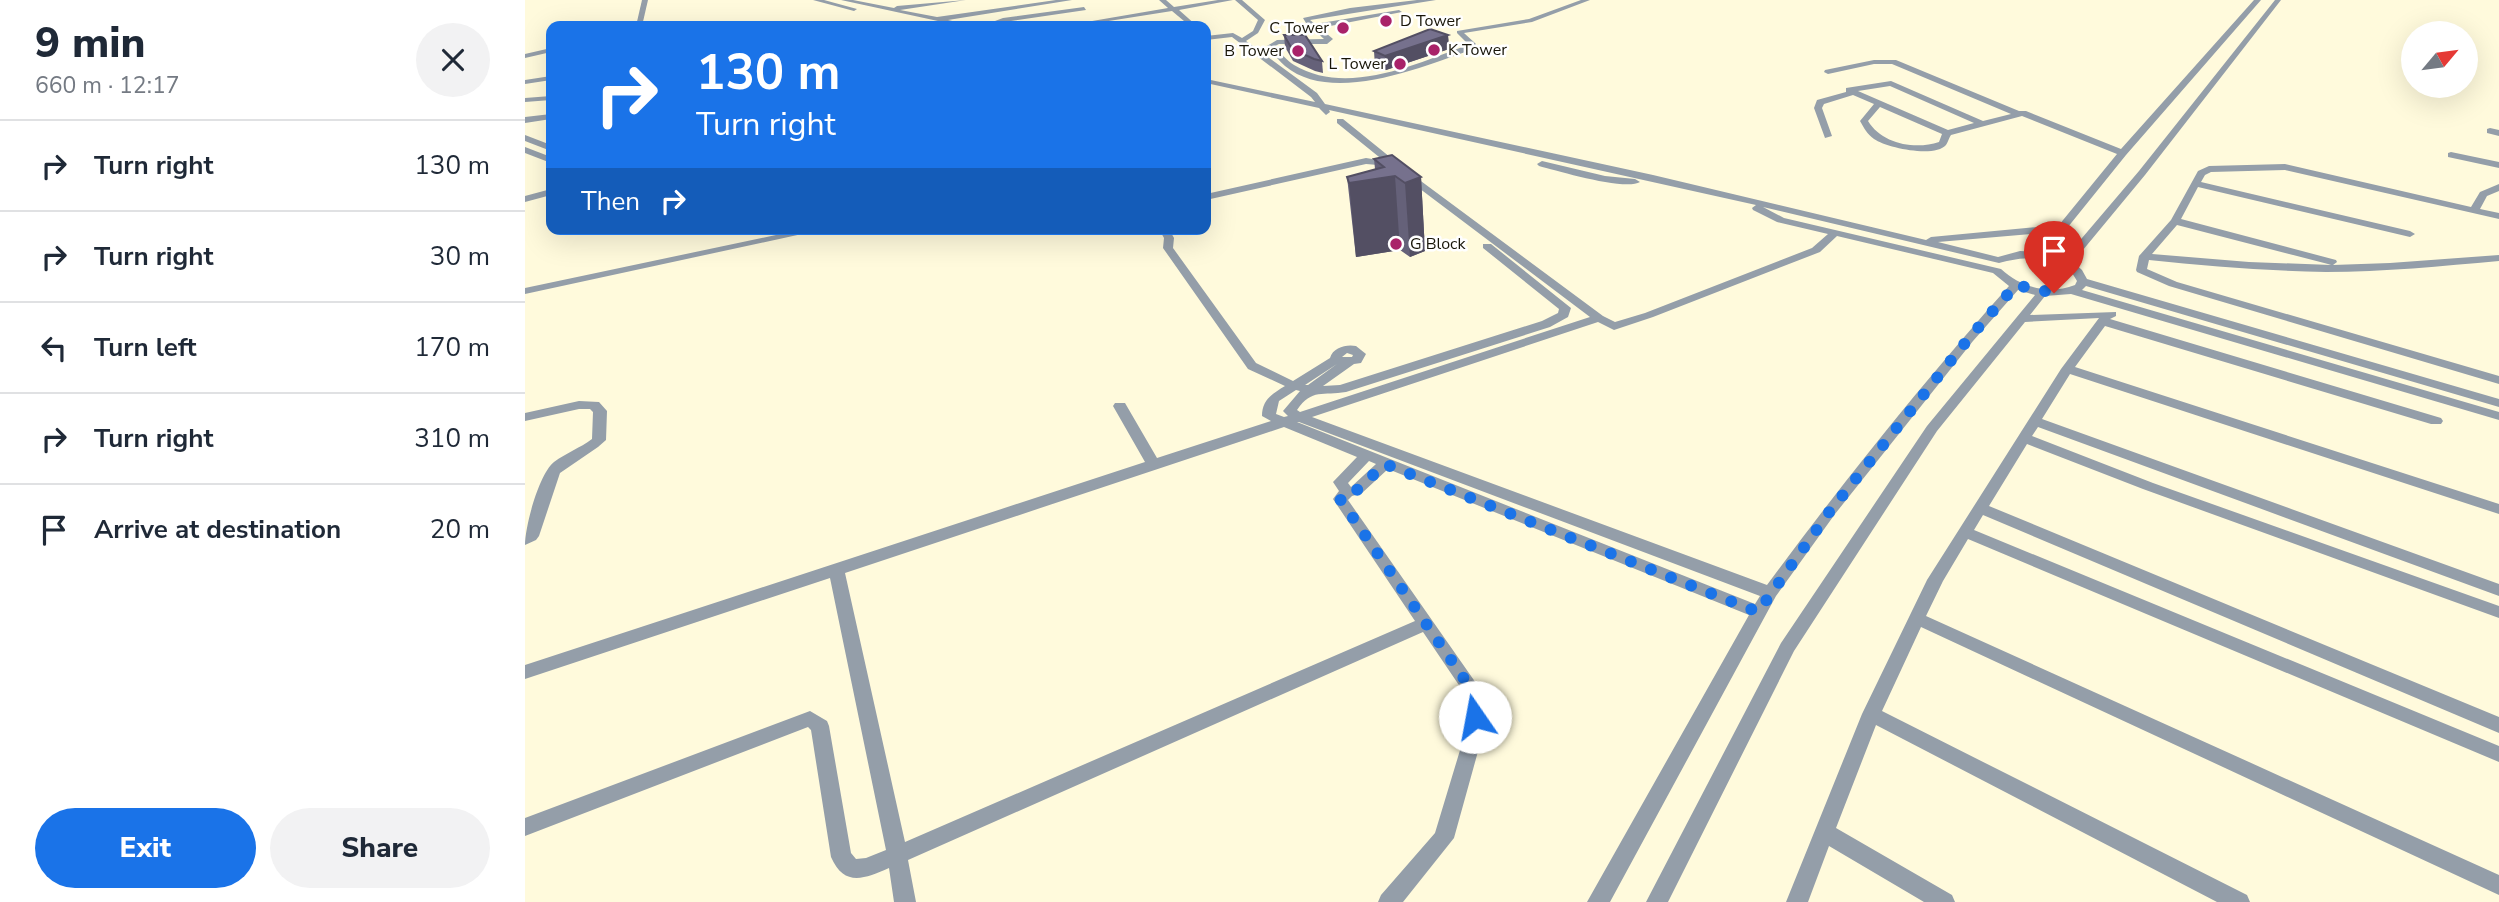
<!DOCTYPE html>
<meta charset="utf-8">
<style>
:root{--surface:#fff;--page:#f2f2f3;--text:#1f2937;--muted:#747a83;--line:#e0e1e3;--accent:#1a73e8}
body{margin:0;font-family:"Nunito Sans",sans-serif;background:var(--page);color:var(--text);height:100vh;display:flex;flex-direction:column;font-size:26px;white-space:nowrap}
*{box-sizing:border-box;margin:0}
p{font-size:23px;color:var(--muted)}
.icon{flex:none;width:38px;height:38px;fill:none;stroke:currentColor;stroke-width:2;stroke-linecap:round;stroke-linejoin:round}
.map{position:relative;flex:1;overflow:hidden}
.panel{display:flex;flex-direction:column;background:var(--surface);width:525px}
.panel>*{flex:none}
.guide{position:absolute;left:21px;top:21px;width:665px;height:214px;border-radius:14px;box-shadow:0 7px 28px #0002;background:#1a73e8;color:#fff;overflow:hidden}
.needle{width:46px;rotate:61deg}
.buttons{position:absolute;left:1876px;top:21px;display:grid;gap:14px}
.buttons a{display:grid;place-items:center;width:77px;height:77px;border-radius:50%;background:var(--surface);box-shadow:0 7px 28px #0002;font-size:35px}
.pin{position:absolute;display:grid;place-items:center;width:60px;height:60px;color:#fff;margin:-72px -30px;border-radius:50% 50% 50% 0;rotate:-45deg;box-shadow:0 0 7px #0007}
.pin .icon{rotate:45deg}
.me{position:absolute;width:77px;margin:-38px;rotate:348deg;stroke-linejoin:round;filter:drop-shadow(0 0 5px #0008)}
.turn{display:flex;align-items:center;gap:24px;height:147px;padding:0 35px;font-size:32px}
.turn .icon{width:91px;height:91px;stroke-width:2.5}
.turn b{display:block;font-size:49px;line-height:60px}
.then{display:flex;align-items:center;height:66px;padding:0 35px;background:#0003;gap:14px;font-size:26px}
.round{display:grid;place-items:center;flex:none;width:74px;height:74px;border-radius:37px;background:var(--page)}
.headline{display:flex;align-items:center;justify-content:space-between;height:119px;padding:0 35px}
h1{font-size:42px;font-weight:800;line-height:52px}
.action{display:flex;gap:14px;margin-top:auto;padding:14px 35px}
.action a{flex:1;height:80px;border-radius:42px;background:var(--accent);color:#fff;font-size:28px;font-weight:800;line-height:80px;text-align:center}
.action a+a{background:var(--page);color:var(--text)}
ul{padding:0;list-style:none}
li{display:flex;align-items:center;gap:21px;height:91px;padding:0 35px;border-top:2px solid var(--line)}
li div{flex:1}
li b{display:block;font-size:26px}
li em{font-style:normal}
main{display:flex;flex:1;min-height:0}
.map>svg:first-child{display:block}
</style>
<main>
<section class="panel">
<div class="headline"><div><h1>9 min</h1><p>660 m · 12:17</p></div><a class="round"><svg class="icon" aria-label="close" viewBox="0 0 24 24"><path d="M6 6l12 12M18 6L6 18"/></svg></a></div>
<ul>
<li><svg class="icon" aria-label="right" viewBox="0 0 24 24"><path d="M7 20v-9h11M14 6l5 5-5 5"/></svg><div><b>Turn right</b></div><em>130 m</em></li>
<li><svg class="icon" aria-label="right" viewBox="0 0 24 24"><path d="M7 20v-9h11M14 6l5 5-5 5"/></svg><div><b>Turn right</b></div><em>30 m</em></li>
<li><svg class="icon" aria-label="left" viewBox="0 0 24 24"><path d="M17 20v-9H6M10 6l-5 5 5 5"/></svg><div><b>Turn left</b></div><em>170 m</em></li>
<li><svg class="icon" aria-label="right" viewBox="0 0 24 24"><path d="M7 20v-9h11M14 6l5 5-5 5"/></svg><div><b>Turn right</b></div><em>310 m</em></li>
<li><svg class="icon" aria-label="arrive" viewBox="0 0 24 24"><path d="M6 21V4h12l-3 4 3 4H6"/></svg><div><b>Arrive at destination</b></div><em>20 m</em></li>
</ul>
<div class="action"><a>Exit</a><a>Share</a></div>
</section>
<div class="map">
<svg width="1974" height="902" viewBox="0 0 1974 902">
<rect width="100%" height="100%" fill="#fffadc"/>
<g fill="none" stroke-linecap="round" stroke-linejoin="round">
<g fill="#949ea9" fill-rule="evenodd">
<path d="M117 0H123L117 26H111Z"/>
<path d="M288 0H299L332 9 329 11Z"/>
<path d="M316 0H328L369 8 372 6 441 0 375 10 412 17 531 0H547L423 20 448 26H436Z"/>
<path d="M634 0H641L649 7 693 0H708L654 10 672 26H665L647 11 552 26H538L643 8Z"/>
<path d="M710 0H717L740 20 733 33 721 41 792 93 800 104 1128 175 1401 240 1406 237 1534 225 1592 154 1497 116 1426 135C1425 136 1422 144 1421 145 1410 158 1362 148 1349 139 1342 134 1339 128 1335 121L1349 104 1328 95 1299 104 1297 108 1307 136 1300 138 1289 108 1292 100 1321 92V88L1366 81 1458 121 1486 114 1367 64H1349L1303 74 1299 72 1300 70 1349 60H1371L1494 111H1501L1596 149 1729 0H1736L1601 155 1522 253 1540 258 1614 171 1750 0H1756L1620 175 1548 262 1557 270 1562 279 1974 399V407L1561 286 1557 290 1974 412V420L1546 294 1520 296 1505 315 1591 312V316L1585 319 1916 418 1918 421 1916 424H1906L1580 326 1550 367 1974 504V514L1545 374 1517 419 1974 584V596L1513 427 1507 436 1628 483 1974 606V618L1618 489 1502 444 1464 506 1974 717V733L1458 515 1449 530 1974 746V762L1443 539 1418 581 1401 616 1974 875V895L1396 627 1357 711 1722 895 1725 902H1692L1351 725 1311 828 1427 895 1430 902H1399L1304 846 1283 902H1261L1337 714 1402 580 1536 369 1574 318 1500 322 1412 431 1269 651 1143 902H1121L1256 643 1402 426 1510 295 1493 290 1448 341 1310 514 1251 596 1085 902H1062L1224 615 863 469 837 493 827 496 823 500 960 696 957 737 929 838 878 902H853L856 895 910 833 939 737 942 697 898 632 383 860 391 902H369L364 868C339 879 319 887 306 857L286 730 283 727 0 836V818L285 711 302 721 304 726 326 853 331 859 341 858 361 850 305 578 0 679V665L620 462 588 406 590 403H600L632 458 746 421 737 416C737 400 747 394 760 386L723 369 638 248 639 238 634 229H644L649 238 648 248 731 363 768 381 805 358C808 347 822 344 831 346L841 354 836 363 829 364 798 386 815 385 1017 321 1033 313 1034 309 958 248V244H966L1046 308 1043 317 1025 327 821 392C798 396 787 388 772 410L775 412 1065 317 866 167V171L863 172 853 165 841 164 681 200V194L841 158 859 161 812 123V119H818L881 170 1078 316 1090 322 1120 313 1287 248 1303 234 1252 222 1228 210 1227 208 1231 205 804 110 805 112 801 115 794 108 681 83V79L790 102 786 97 707 37 681 40V36L708 33 717 38 728 31 733 20ZM1365 86 1449 123 1423 130 1333 91ZM1355 107 1417 134 1414 142C1390 150 1357 144 1343 121ZM1238 207 1474 263C1500 256 1538 252 1552 281L1550 285C1524 295 1497 288 1476 269L1259 218ZM1528 232 1512 252 1495 251 1473 257 1413 242ZM1312 236 1468 273 1484 286C1399 381 1318 482 1242 585L787 417 1073 322 1089 330 1128 317 1295 252ZM822 353 828 355 827 357H817ZM812 364 783 385H780ZM771 390 775 391 758 411 763 416 759 417 751 414 754 401ZM772 422H774L1235 596 1230 604ZM759 427 832 457 808 482 814 491 808 499 890 621 380 842 320 573ZM844 461 851 464 826 487 823 483Z"/>
<path d="M892 0H911L785 20 790 24 874 10 877 12 795 28 808 39 802 44H754L750 46C756 53 762 61 769 65 821 96 889 65 940 46L943 44 932 33V31L1004 19 1056 0H1065L1007 22 939 33 951 44 946 50C897 67 807 105 760 66 754 61 748 53 742 46L752 40 799 39 788 29 784 28 778 18 825 8Z"/>
<path d="M559 7 561 10 479 22 474 26H468L470 21 478 18Z"/>
<path d="M26 48V52L0 58V54Z"/>
<path d="M26 76V80L0 84V80Z"/>
<path d="M26 96V100L0 102V98Z"/>
<path d="M26 114V119L0 123V117Z"/>
<path d="M1965 128 1974 130V136L1962 133V129Z"/>
<path d="M0 135 26 145V151L0 141Z"/>
<path d="M0 147 26 157V163L0 153Z"/>
<path d="M1926 152 1974 162V168L1923 157V153Z"/>
<path d="M1017 161 1080 176 1110 179 1115 182C1100 191 1033 171 1014 166L1012 164Z"/>
<path d="M1760 164 1946 207 1955 192 1974 184V191L1962 196 1955 209 1974 213V219L1760 170 1686 172 1680 175 1676 182 1885 231 1890 234 1885 237 1673 187 1656 219 1811 260 1812 262 1808 265 1865 263 1974 255V261C1917 266 1859 272 1801 272 1742 271 1683 266 1624 260L1622 269 1652 282 1974 376V384L1644 286 1612 272 1611 270 1614 256 1646 220 1673 171 1684 166ZM1652 225 1803 264 1806 265 1724 262 1627 254Z"/>
<path d="M26 189V195L0 202V196Z"/>
<path d="M279 229H300L0 294V288Z"/>
<path d="M54 401 74 402 82 411 81 440 73 447 35 473 14 536 11 540 0 545C0 526 14 474 29 462 41 453 55 448 67 439L68 412 65 409H54L0 421V413Z"/>
</g>
</g>
<g fill="#656179">
<path d="M759 35 797 61 798 73 790 71 768 61 760 47Z"/>
<path d="M923 35 924 49 861 70 850 66 849 51Z"/>
<path d="M849 159 896 177 900 251 885 257 875 250 831 257 822 177 850 169Z"/>
</g>
<g fill="#534f63">
<path d="M923 35 924 49 861 70 860 56Z"/>
<path d="M870 176 875 250 831 257 824 183Z"/>
<path d="M896 177 900 251 885 257 880 183Z"/>
</g>
<g fill="#76718d" stroke="#534f63" stroke-width="2">
<path d="M905 29 923 35 860 56 849 51Z"/>
<path d="M759 35H780L797 61 789 59 767 49Z"/>
<path d="M867 155 896 177 880 183 870 176 824 183 822 177 859 167 849 159Z"/>
</g>
<g fill="none" stroke-linecap="round" stroke-linejoin="round">
<path stroke="#1a73e8" stroke-width="12" stroke-dasharray="0 21.6" d="M950 717 951 696 815 499 822 492 832 490 860 464 1233 612 1305 511 1444 338 1491 285 1529 293"/>
</g>
<g fill="#a92269" stroke="#fff" stroke-width="2.5">
<circle cx="861" cy="21" r="7"/>
<circle cx="818" cy="28" r="7"/>
<circle cx="909" cy="50" r="7"/>
<circle cx="773" cy="51" r="7"/>
<circle cx="875" cy="64" r="7"/>
<circle cx="871" cy="244" r="7"/>
</g>
<g text-anchor="middle" dominant-baseline="central" stroke-width="5" stroke-linejoin="round" paint-order="stroke">
<g font-size="16" fill="#181508" stroke="#fff" text-anchor="start">
<text x="875" y="21">D Tower</text>
<text x="804" y="28" text-anchor="end">C Tower</text>
<text x="923" y="50">K Tower</text>
<text x="759" y="51" text-anchor="end">B Tower</text>
<text x="861" y="64" text-anchor="end">L Tower</text>
<text x="885" y="244">G Block</text>
</g>
</g>
</svg>
<div class="buttons">
<a><svg class="needle" viewBox="-14 -14 28 28"><path d="M0-13l5 13h-10z" fill="#e53935"/><path d="M0 13l5-13h-10z" fill="#747a83"/></svg></a>
</div>
<div class="pin" style="left:1529px;top:293px;background:#d93025"><svg class="icon" aria-label="arrive" viewBox="0 0 24 24"><path d="M6 21V4h12l-3 4 3 4H6"/></svg></div>
<svg class="me" style="left:950px;top:717px" viewBox="-20 -20 40 40"><circle r="19" fill="#fff"/><path d="M0-13L10 11 0 6-10 11z" fill="#1a73e8"/></svg>
<div class="guide">
<div class="turn"><svg class="icon" aria-label="right" viewBox="0 0 24 24"><path d="M7 20v-9h11M14 6l5 5-5 5"/></svg><div><b>130 m</b>Turn right</div></div>
<div class="then">Then<svg class="icon" aria-label="right" viewBox="0 0 24 24"><path d="M7 20v-9h11M14 6l5 5-5 5"/></svg></div>
</div>
</div>
</main>
